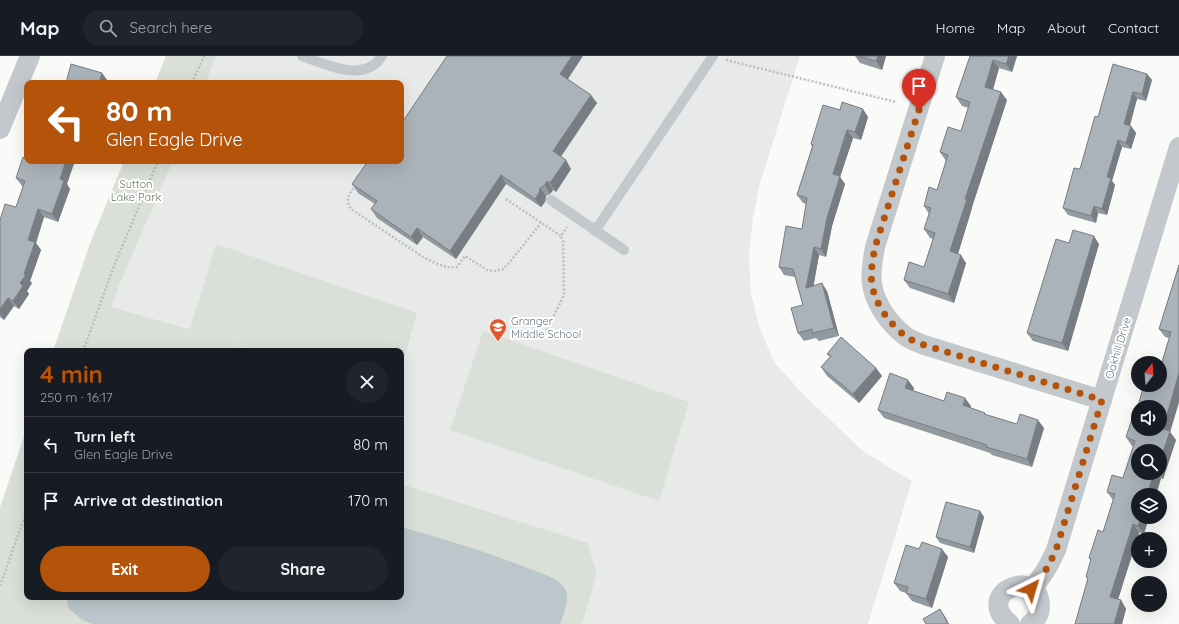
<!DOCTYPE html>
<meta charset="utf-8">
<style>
:root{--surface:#171b24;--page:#20242c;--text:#f1f3f6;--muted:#9ea1a6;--line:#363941;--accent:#b45309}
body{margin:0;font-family:Quicksand,sans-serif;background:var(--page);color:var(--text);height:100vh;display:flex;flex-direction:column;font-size:15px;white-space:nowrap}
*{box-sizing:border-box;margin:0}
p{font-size:13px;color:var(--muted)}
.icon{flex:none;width:22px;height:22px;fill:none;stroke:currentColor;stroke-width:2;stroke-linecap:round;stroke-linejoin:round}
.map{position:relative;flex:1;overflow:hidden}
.sheet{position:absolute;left:24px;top:292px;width:380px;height:252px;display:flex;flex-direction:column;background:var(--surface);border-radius:8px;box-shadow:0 4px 16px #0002}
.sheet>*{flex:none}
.banner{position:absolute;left:24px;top:24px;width:380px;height:84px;border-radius:8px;box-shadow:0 4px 16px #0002;background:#b45309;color:#fff;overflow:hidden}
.needle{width:26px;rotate:17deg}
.tools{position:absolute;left:1131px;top:300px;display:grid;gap:8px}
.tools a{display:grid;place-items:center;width:36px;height:36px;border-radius:50%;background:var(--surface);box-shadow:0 4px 16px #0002;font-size:20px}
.pin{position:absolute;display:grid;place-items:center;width:34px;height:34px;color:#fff;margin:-41px -17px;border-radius:50% 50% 50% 0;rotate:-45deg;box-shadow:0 0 4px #0007}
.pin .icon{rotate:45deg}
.me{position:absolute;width:44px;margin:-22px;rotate:40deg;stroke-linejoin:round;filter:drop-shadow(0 0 3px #0008)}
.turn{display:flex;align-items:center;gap:14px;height:84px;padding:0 16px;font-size:18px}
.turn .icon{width:52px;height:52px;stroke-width:2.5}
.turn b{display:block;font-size:28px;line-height:34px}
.round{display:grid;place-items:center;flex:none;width:42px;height:42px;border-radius:21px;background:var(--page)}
.overview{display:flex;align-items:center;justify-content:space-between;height:68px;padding:0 16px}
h1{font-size:24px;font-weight:700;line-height:30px;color:var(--accent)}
.cta{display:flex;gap:8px;margin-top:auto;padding:8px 16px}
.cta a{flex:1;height:46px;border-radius:24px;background:var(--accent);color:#fff;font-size:16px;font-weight:700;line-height:46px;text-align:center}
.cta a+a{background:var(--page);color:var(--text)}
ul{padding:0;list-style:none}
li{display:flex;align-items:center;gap:12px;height:56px;padding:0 16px;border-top:1px solid var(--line)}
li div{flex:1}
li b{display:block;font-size:15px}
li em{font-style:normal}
header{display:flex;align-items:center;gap:24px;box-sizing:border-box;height:56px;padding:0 20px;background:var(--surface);border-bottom:1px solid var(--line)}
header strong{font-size:19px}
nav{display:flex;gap:22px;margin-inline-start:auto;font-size:14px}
.search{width:280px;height:36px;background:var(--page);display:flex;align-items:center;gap:10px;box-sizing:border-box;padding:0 14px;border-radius:22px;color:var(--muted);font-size:15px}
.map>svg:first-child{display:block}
</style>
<header>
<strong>Map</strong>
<div class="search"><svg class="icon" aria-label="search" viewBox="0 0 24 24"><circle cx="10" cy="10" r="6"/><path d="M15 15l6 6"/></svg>Search here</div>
<nav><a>Home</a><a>Map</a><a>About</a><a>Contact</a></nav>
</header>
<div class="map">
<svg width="1179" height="568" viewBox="0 0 1179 568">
<rect width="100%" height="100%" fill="#fafaf8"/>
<path fill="#e8e9e9" d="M216 0H800L760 127 753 162 749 201 751 237 759 270 774 306 804 339 864 396 912 425 868 568H582L597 517 588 487 401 428V295H251L209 278 112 251 119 230 173 105H401V27H206Z"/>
<g fill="#dadfd7">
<path d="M166 0H216L206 27H155Z"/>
<path d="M124 105H173L119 230 112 251 190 273 216 188 417 257 401 313V295H257L232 286 251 295H53L91 185Z"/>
<path d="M483 275 689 346 659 445 450 374Z"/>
<path d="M27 372V541H401V428L588 487 597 517 582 568H0V451Z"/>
</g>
<path fill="#bbc7cb" d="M401 471C444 483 488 496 530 513 541 517 555 521 563 530 572 540 564 557 560 568H93C82 565 75 559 68 551L67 541H401Z"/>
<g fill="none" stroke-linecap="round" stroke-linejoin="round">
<g stroke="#bbbfc2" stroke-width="2.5" stroke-dasharray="2 2" stroke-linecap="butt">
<path d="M726 4 896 46"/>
<path d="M192 27 204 0"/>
<path d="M356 129C349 138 345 142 351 153L423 201C433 206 446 213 457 211L465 200 487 214 495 215 503 213 510 206 541 167"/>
<path d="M506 143 561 180 567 171"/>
<path d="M545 278 564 239 563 185 561 180"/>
<path d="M83 295 114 210 158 105"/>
<path d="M0 530 27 454"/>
</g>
<g stroke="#c3c8cc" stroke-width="10">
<path d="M302 0C326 8 364 28 382 0"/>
<path d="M551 144 624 194"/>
<path d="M595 175 713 0"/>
</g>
<g stroke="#c3c8cc" stroke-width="20">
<path d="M935 0 875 191C873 203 870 216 872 228 875 248 889 267 904 279 910 284 917 286 924 289L1102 344"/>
<path d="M0 73 30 0"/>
<path d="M1031 533C1043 521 1049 509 1056 494L1179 91"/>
<path d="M1010 568C972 537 1039 509 1040 550 1040 558 1036 564 1030 568"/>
</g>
</g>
<g fill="#929a9f" fill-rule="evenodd">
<path d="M855 0H886L882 14 860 7Z"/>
<path d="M970 0H1017L1012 16 999 12 993 34 1007 44 972 151V152L958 198 966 207 954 247 910 232 904 224 924 211 933 183 930 182 924 173 929 158 924 150 937 134 946 105 940 96 961 75 969 52 962 50 956 41Z"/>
<path d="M1147 18 1152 24 1146 45 1137 43 1130 70H1131L1136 77 1131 93 1122 91 1112 125 1115 129 1107 159 1098 157 1096 167 1068 159 1063 152 1080 113 1098 61Z"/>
<path d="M568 23 597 47 561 101 571 113 556 136 553 134 550 138 546 140 545 146 541 151 506 128 456 203 423 181 417 189 377 162 371 153 375 148 358 137 352 128Z"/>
<path d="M840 54 868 61 861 84 853 82 840 121 845 128 832 170 826 201 819 199 813 230 827 235 839 280 819 285 816 282 804 285 798 277 803 249 795 221 784 219 779 211 802 173 806 148 803 147 797 139 812 91 811 88Z"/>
<path d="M16 122 67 128 70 133 58 166 44 161 36 187 41 194 30 225 32 227 27 235 29 238 19 253 14 250 4 264 0 261V164L16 151 23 131 22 130Z"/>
<path d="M1069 187 1099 188 1068 295 1033 285 1027 277Z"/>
<path d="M1179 209V346L1170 376 1176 384 1163 423 1161 422 1156 439H1138V461H1149L1144 478 1139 477 1118 543 1121 544 1126 553 1122 568H1075L1088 524 1086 521 1091 505 1089 502 1103 476 1113 444 1107 436 1123 422 1134 390H1132L1126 381 1162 306 1169 282 1165 281 1159 273ZM1160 395V417H1138Z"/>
<path d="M827 298 876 312 882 320 859 347 827 320 821 311 830 301Z"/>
<path d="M914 332 913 335 944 345 971 350 970 352 985 357 986 359 1017 368 1044 372 1032 411 992 399 990 397 884 362 878 354Z"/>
<path d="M980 455 984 461 974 497 940 487 936 481Z"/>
<path d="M948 501 932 552 912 545 906 537 900 535 894 527Z"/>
</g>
<g fill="#777d82">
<path d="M572 0H583L566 26 560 18Z"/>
<path d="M878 0H886L882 14 876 5Z"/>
<path d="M1009 0H1017L1012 16 1006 8Z"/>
<path d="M993 4 999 12 991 40 985 31Z"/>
<path d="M102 17 108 25V27H99Z"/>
<path d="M1147 18 1152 24 1146 45 1142 38Z"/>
<path d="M1001 36 1007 44 972 151V152L956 204 950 195 965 143Z"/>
<path d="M1133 36 1137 43 1128 75 1124 68Z"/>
<path d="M591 39 597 47 558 104 553 95Z"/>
<path d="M863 53 868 61 861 84 855 76Z"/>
<path d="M1131 70 1136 77 1131 93 1126 87Z"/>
<path d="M847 74 853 82 840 121 845 128 832 170 826 201 821 193 833 118Z"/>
<path d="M1118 84 1122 91 1112 125 1115 129 1107 159 1102 153 1107 121Z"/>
<path d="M566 104 571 113 556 136 550 127Z"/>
<path d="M66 105H75L67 128 70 133 58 166 52 158 60 123Z"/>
<path d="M501 119 506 128 456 203 450 195Z"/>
<path d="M547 125 553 134 550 138 545 129Z"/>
<path d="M540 132 546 140 545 146 541 151 535 143Z"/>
<path d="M1094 150 1098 157 1096 167 1091 160Z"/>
<path d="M38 153 44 161 36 187 41 194 30 225 32 227 27 235 29 238 19 253 13 245 24 218 28 184Z"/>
<path d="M417 172 423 181 417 189 411 181Z"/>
<path d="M1094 180 1099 188 1068 295 1062 287Z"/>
<path d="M814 191 819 199 812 239 806 232Z"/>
<path d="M961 199 966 207 954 247 948 238Z"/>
<path d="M822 227 827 235 839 280 834 272Z"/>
<path d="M8 242 14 250 4 264 0 258V253Z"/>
<path d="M876 312 882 320 859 347 853 338Z"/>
<path d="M1179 317V346L1170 376 1176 384 1163 423 1159 417H1160V405L1163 373Z"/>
<path d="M908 324 914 332 911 341 905 332Z"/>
<path d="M965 342 971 350 968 358 963 349Z"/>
<path d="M1038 364 1044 372 1032 411 1027 403Z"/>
<path d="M1154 417H1157L1161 422 1156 439H1147Z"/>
<path d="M980 455 984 461 974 497 970 491Z"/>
<path d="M1141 461H1149L1144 478 1138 470Z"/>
<path d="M1133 468 1139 477 1116 550 1110 541Z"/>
<path d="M942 493 948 501 932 552 926 543Z"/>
<path d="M1121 544 1126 553 1122 568H1114Z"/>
<path d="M940 553 946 562 949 568H948Z"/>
</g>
<g fill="#aab3b9" stroke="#777d82" fill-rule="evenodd">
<path d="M447 0H572L560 18 591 39 553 95 566 104 550 127 547 125 545 129 540 132 539 137 535 143 501 119 450 195 417 172 411 181 371 153 377 145 352 128 368 105H401V68Z"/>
<path d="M858 0H878L876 5Z"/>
<path d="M970 0H1009L1006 8 993 4 985 31 1001 36 965 143H967L950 195 961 199 948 238 904 224 909 206 924 211 935 177 924 173 931 152 924 150 929 131 937 134 948 99 940 96 948 71 961 75 970 46 956 41Z"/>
<path d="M71 8 102 17 99 27H66Z"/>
<path d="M1113 8 1147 18 1142 38 1133 36 1124 68 1131 70 1126 87 1118 84 1107 121 1111 122 1102 153 1094 150 1091 160 1063 152 1074 112 1080 113 1095 60 1098 61Z"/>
<path d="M842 46 863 53 855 76 847 74 833 118 840 120 827 162 821 193 814 191 806 232 822 227 834 272 813 277 812 273 798 277 791 252 803 249 793 213 779 211 786 170 802 173 807 142 797 139 813 89 811 88 823 49 840 54Z"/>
<path d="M23 101 27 103V105H66L60 123 64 125 52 158 38 153 28 184 35 186 24 218 26 219 20 227 23 230 13 245 8 242 0 253V164L5 148 16 151 25 125 16 122Z"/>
<path d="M1073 174 1094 180 1062 287 1027 277 1056 183 1069 187Z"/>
<path d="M1179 209V317L1163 373 1170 375 1160 405V395H1138V417H1154L1147 439H1138V461H1141L1138 470 1133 468 1110 541 1121 544 1114 568H1075L1088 522 1086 521 1091 503 1089 502 1098 474 1103 476 1115 438 1107 436 1112 419 1123 422 1135 385 1126 381 1132 363 1134 364 1144 329H1160V307H1150L1152 302 1162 306 1171 276 1159 273ZM1138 351H1160V373H1138Z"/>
<path d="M841 281 876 312 853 338 821 311 831 300 827 298Z"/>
<path d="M890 317 908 324 905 332 944 345 947 336 965 342 963 349 985 357 984 358 1017 368 1020 358 1038 364 1027 403 986 391 987 389 878 354Z"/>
<path d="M946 446 980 455 970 491 936 481Z"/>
<path d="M922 486 942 493 926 543 906 537 908 531 894 527 906 489 919 493Z"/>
<path d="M940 553 948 568H926L923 563Z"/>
</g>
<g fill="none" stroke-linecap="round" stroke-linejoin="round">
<path stroke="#b45309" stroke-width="7" stroke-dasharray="0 12.6" d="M919 54 875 191C873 203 870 216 872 228 875 248 889 267 904 279 910 284 917 286 924 289L1102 344 1056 494C1049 509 1043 521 1031 533"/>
</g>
<defs>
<g id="school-pin" transform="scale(0.9)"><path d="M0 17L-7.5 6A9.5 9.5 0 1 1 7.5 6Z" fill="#e4572e" stroke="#fff"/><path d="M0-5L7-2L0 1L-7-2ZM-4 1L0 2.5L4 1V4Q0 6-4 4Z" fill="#fff"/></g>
</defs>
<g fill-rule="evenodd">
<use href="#school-pin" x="498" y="271"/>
</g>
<g text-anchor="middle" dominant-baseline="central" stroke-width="4" stroke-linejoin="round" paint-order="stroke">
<g font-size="11" fill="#687a64" stroke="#fff">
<text x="136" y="128">Sutton<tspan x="136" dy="13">Lake Park</tspan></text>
</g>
<g font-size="11" fill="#657683" stroke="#fff" text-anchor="start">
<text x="511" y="265">Granger<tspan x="511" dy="13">Middle School</tspan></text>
</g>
<g font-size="11" fill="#657683" stroke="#fff">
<text transform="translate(1118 292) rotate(-73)">Oakhill Drive</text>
</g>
</g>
</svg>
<div class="tools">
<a><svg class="needle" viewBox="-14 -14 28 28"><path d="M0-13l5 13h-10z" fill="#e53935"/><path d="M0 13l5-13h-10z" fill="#9ea1a6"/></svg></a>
<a><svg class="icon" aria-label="sound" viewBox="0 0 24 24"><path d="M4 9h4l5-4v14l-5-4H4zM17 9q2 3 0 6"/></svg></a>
<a><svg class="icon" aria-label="search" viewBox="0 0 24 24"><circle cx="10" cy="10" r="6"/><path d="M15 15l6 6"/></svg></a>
<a><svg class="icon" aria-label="layers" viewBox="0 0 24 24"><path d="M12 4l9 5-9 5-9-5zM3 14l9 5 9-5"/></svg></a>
<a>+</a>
<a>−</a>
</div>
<div class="pin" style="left:919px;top:54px;background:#d93025"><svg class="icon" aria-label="arrive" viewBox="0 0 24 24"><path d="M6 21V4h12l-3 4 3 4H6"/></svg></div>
<svg class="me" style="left:1031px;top:533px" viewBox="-20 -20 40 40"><path d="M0-17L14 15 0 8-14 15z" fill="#b45309" stroke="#fff" stroke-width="4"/></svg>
<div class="banner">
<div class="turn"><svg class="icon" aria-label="left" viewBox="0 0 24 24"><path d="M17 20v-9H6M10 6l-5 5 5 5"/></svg><div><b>80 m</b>Glen Eagle Drive</div></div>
</div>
<section class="sheet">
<div class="overview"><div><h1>4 min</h1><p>250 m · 16:17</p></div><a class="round"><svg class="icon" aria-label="close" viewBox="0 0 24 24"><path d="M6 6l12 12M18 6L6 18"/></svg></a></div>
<ul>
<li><svg class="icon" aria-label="left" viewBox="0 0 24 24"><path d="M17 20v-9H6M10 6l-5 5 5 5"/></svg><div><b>Turn left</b><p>Glen Eagle Drive</p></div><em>80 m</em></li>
<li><svg class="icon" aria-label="arrive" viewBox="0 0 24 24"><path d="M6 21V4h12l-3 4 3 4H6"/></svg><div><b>Arrive at destination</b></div><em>170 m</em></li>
</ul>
<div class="cta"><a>Exit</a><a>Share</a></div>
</section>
</div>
